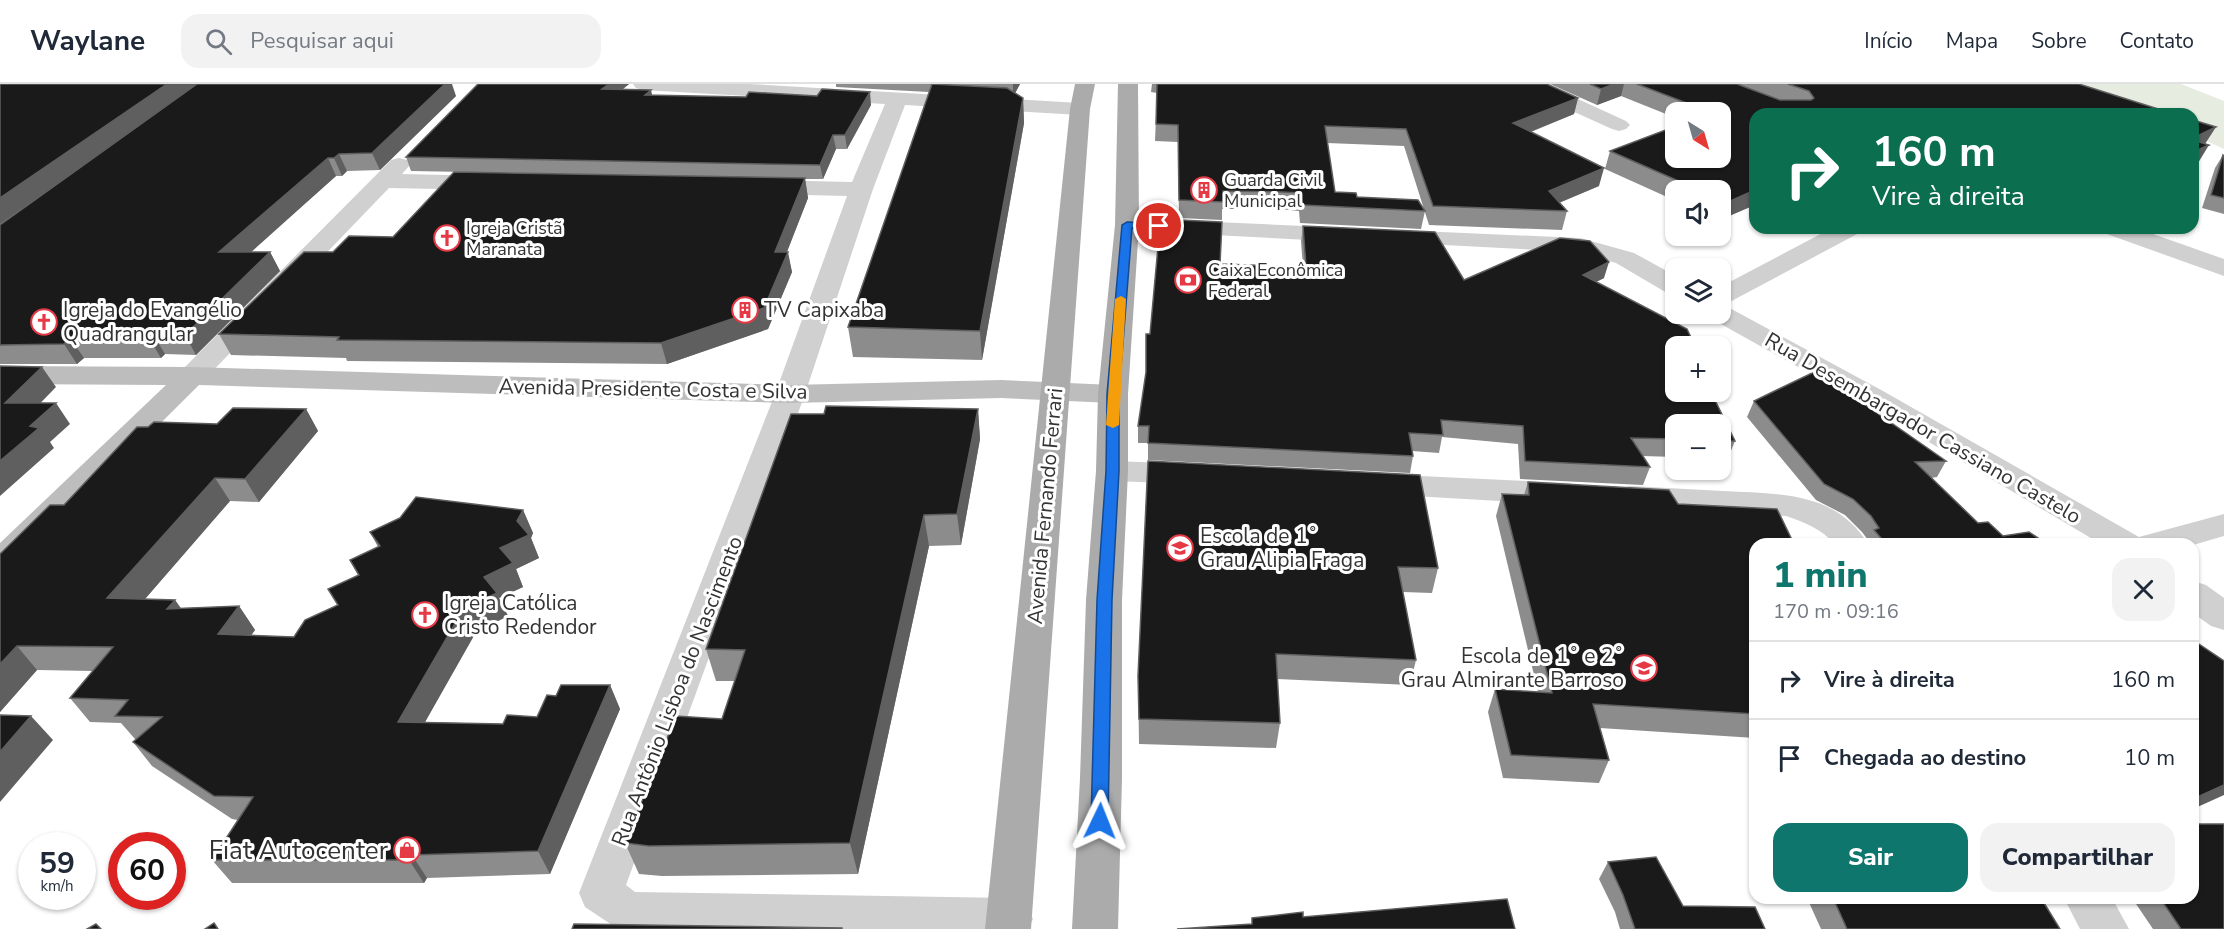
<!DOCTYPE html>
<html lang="pt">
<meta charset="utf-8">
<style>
:root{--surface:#fff;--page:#f2f2f3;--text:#1f2937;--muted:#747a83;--line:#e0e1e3;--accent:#0f766e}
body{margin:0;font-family:"Nunito Sans",sans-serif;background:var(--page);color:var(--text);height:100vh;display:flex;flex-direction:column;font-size:22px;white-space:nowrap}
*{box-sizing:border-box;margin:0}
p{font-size:20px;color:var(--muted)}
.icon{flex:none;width:33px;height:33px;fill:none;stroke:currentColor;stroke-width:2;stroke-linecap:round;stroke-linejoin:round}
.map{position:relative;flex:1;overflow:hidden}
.drawer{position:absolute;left:1749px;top:454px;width:450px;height:366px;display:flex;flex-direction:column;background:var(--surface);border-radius:18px;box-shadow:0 2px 4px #0004}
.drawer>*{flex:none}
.top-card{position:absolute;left:1749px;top:24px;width:450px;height:126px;border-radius:18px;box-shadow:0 2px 4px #0004;background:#0b6e4f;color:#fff;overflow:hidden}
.needle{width:39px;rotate:143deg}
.fabs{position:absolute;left:1665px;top:18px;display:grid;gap:12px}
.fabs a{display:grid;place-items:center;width:66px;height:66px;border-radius:12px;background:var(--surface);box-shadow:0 2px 4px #0004;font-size:30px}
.speed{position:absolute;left:18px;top:748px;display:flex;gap:12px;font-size:30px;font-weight:700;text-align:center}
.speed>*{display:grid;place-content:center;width:78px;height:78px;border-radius:50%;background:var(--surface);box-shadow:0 2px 4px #0004;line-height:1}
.speed small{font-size:15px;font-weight:400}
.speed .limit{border:9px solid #d22;background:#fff;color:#111}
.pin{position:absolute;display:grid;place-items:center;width:51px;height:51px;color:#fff;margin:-26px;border:3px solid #fff;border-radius:50%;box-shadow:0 2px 6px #0007}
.me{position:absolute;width:66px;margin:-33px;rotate:2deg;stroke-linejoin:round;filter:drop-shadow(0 0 4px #0008)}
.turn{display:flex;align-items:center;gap:21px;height:126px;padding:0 24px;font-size:27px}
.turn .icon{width:78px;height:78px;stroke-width:2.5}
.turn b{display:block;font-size:42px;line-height:51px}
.round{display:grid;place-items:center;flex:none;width:63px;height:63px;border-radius:18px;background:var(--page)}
.overview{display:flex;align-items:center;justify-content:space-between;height:102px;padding:0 24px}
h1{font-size:36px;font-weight:800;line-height:45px;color:var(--accent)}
.button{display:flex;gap:12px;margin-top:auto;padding:12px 24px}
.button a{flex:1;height:69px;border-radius:18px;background:var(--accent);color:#fff;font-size:24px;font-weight:800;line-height:69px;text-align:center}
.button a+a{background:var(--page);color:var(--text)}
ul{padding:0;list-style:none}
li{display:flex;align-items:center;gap:18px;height:78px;padding:0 24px;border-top:2px solid var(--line)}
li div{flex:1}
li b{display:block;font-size:22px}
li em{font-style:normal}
header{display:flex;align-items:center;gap:36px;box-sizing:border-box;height:84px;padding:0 30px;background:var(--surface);border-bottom:2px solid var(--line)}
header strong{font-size:28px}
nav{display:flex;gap:33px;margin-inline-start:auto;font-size:21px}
.search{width:420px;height:54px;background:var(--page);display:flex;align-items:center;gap:15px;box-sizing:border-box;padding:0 21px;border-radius:18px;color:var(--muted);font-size:22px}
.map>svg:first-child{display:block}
</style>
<header>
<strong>Waylane</strong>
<div class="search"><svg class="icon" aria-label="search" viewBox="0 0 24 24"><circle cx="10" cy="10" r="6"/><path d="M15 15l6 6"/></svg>Pesquisar aqui</div>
<nav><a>Início</a><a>Mapa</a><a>Sobre</a><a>Contato</a></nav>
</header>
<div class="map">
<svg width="2224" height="845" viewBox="0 0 2224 845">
<rect width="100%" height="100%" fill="#fff"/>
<path fill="#e6ecdf" d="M2072 0H2181L2224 17V65L2193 51V30H2154Z"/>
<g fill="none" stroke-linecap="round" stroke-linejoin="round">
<g fill="#d0d0d0" fill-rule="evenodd">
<path d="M633 0H749L1080 19 1087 21 1090 25 1087 29 1080 31 905 21 873 105 805 310 626 801 635 808 1010 814 1026 820 1033 835 1028 845H618L585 823 579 809 775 310 847 112 763 110 755 108 751 103 755 98 763 96 852 98 885 20 643 6 636 4Z"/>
<path d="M1518 0H1545L1626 37 1630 41 1626 45 1619 47 1612 45 1521 4Z"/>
<path d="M399 74 407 76 410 81 402 90 489 92 497 94 501 99 497 104 489 106 389 104 202 298 192 301 182 298 178 292 182 286 391 76Z"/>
<path d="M1127 134 1347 144 1356 146 1359 151 1356 156 1347 158 1118 146 1115 141 1118 136Z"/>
<path d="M1832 144H1862L1859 149 1724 221 1883 307 2139 453 2224 430V452L2193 461 2101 460 1863 319 1710 234 1708 230H1720V203Z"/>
<path d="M2101 144H2136L2224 175V192L2104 149Z"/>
<path d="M1396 146 1580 154 1634 169 1676 192V211L1667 209 1616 179 1578 168 1387 158 1384 153 1387 148Z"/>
<path d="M1112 377 1192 380 1203 383 1208 390 1203 397 1192 400 1112 397 1101 394 1096 387 1101 380Z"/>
<path d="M1378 390 1569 399 1581 403 1585 410 1581 417 1569 421 1378 410 1367 407 1362 400 1367 393Z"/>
<path d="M1630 402C1661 404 1692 405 1723 407 1778 410 1836 407 1868 460H1834C1823 445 1803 438 1786 432L1630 424 1618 421 1614 413 1618 405Z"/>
<path d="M2193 497 2206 501 2224 514V546L2211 542 2193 529Z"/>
<path d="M2064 814H2112L2129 845H2080Z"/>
</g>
<path fill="#bdbdbd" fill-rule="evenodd" d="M0 282 192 283 790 301 1001 296 1113 301 1123 304 1128 310 1123 316 1113 319 1001 314 790 319 199 301 12 487 0 491V459L166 301 0 300Z"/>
<g fill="#ababab" fill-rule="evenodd">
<path d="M1075 0H1095L1090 25 1031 845H985L1070 25Z"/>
<path d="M1118 0H1138L1139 141 1128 310V387L1122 516V694L1118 845H1072L1080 694 1086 516 1096 387 1098 310 1115 141Z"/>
</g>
</g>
<g fill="#8c8c8c">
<path d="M0 0 456 12 380 86 347 87 342 92H336L250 168H270L280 187 196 271 165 270 161 274H84L77 280H0V141L67 93 0 140Z"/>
<path d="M478 0H629L622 6 652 11 871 21 847 65H836L823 95H805L808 114 787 168 792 188 768 245 667 280 347 277 346 274 231 271 219 250 333 168 393 153 687 92 411 87 406 73Z"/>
<path d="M836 0H1020L1015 9 1023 14 1024 39 982 276 853 273 848 243 929 8 836 3Z"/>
<path d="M1152 0H1547L1578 14 1574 30 1531 48 1599 102 1559 119 1567 127 1562 146 1429 141 1404 62 1327 59 1335 108 1425 127 1421 145 1300 139 1299 127 1280 125H1222V136L1179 134 1178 58 1155 57 1157 9 1151 8Z"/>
<path d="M1550 0H2079L1755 30 1720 136V106H1676V117L1605 85 1610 67 1720 28H1676V34L1621 12 1597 21Z"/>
<path d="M2223 71 2224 72V130L2202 124 2215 84Z"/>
<path d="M1179 136 1220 180 1303 183 1301 157 1303 142 1464 196 1604 194 1596 198 1676 340V373L1642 372 1650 383 1643 401 1520 395 1518 360 1442 353 1439 369 1412 367 1413 372 1410 389 1148 376V359H1138V342L1146 291 1150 250 1179 154Z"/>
<path d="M1754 317 1946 377 1937 393 1931 394 1978 439 2003 452 2047 460H1866L1868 456 1862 448 1845 431 1816 416 1747 333Z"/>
<path d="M306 325 318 347 259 418 230 417 145 515 175 516 181 524 239 522 255 546 251 551 294 553 338 522 358 491 350 476 378 463 370 448 523 426 533 449 531 454 539 474 516 485 523 503 499 514 508 532 476 548 425 638 503 640 537 633 556 612 610 601 620 625 550 790 427 794 424 799H232L212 776 238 736 232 735 152 682 133 658 136 655H135L121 639 90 638 70 614 93 587 37 586 0 628V470L64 421 217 340Z"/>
<path d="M978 325 980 355 961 461 929 462 858 790 662 792 639 790 625 759 722 635 735 597H716L706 565 824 330Z"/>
<path d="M1720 357H1735L1728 374H1720Z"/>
<path d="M1148 377 1438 484 1432 509 1403 508 1416 576 1410 601 1277 595 1280 639 1276 664 1139 660 1138 592Z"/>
<path d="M1528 398 1678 420 1755 460V654L1600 644 1609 676 1599 699 1503 694 1488 628 1495 605 1538 608 1496 432 1502 410 1524 411Z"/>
<path d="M1608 778 1683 822 1765 845H1620L1615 828 1599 795Z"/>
<path d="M1807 814H2041L2060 845H1821Z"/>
<path d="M2132 814H2193L2224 845H2153Z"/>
</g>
<g fill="#5f5f5f">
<path d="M167 0H199L0 140V114Z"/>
<path d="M445 0H452L456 12 380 86 372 69Z"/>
<path d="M609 0H629L605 19 602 5Z"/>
<path d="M1013 0H1020L1013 13Z"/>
<path d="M1614 0H1624L1621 12 1597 21 1601 5Z"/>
<path d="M651 6 654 19 645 11Z"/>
<path d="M870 8 871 21 847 65 845 51Z"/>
<path d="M1023 14 1024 39 982 276 980 247Z"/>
<path d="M1578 14 1574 30 1510 56 1513 39Z"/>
<path d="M2216 43 2205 60 2193 66V54Z"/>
<path d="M833 51 836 65 823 95 820 81Z"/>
<path d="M2209 61 2198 79 2193 81V68Z"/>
<path d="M339 70 347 87 342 92 334 74Z"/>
<path d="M328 74 336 92 230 187 219 168Z"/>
<path d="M1604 84 1599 102 1544 125 1549 107Z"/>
<path d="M805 94 808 114 779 188 775 168Z"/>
<path d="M1755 106V121L1720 136V134L1726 119Z"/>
<path d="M270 168 280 187 196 271 185 251Z"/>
<path d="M788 168 792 188 768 245 667 280 661 259Z"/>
<path d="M1609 178 1604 194 1578 207 1583 191Z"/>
<path d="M153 250 165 270 161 274 149 254Z"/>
<path d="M70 254 84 274 77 280 64 260Z"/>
<path d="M42 283 56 303 20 340 5 319Z"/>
<path d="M56 319 70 340 50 358 54 364 0 412V377L30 342Z"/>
<path d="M306 325 318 347 259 418 245 395Z"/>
<path d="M978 325 980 355 961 461 957 430Z"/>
<path d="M215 394 230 417 125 538 107 514Z"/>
<path d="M523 426 533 449 531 454 539 474 516 485 523 503 499 514 508 532 476 548 412 661 398 638 464 524Z"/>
<path d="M924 431 929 462 858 790 850 759Z"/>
<path d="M175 516 191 540 167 525Z"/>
<path d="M239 522 255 546 235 574 218 550Z"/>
<path d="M17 562 37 586 0 628V580Z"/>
<path d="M610 601 620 625 550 790 538 767Z"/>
<path d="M31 632 53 656 0 718V668Z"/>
<path d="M2224 701V711L2193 725V715Z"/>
<path d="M412 771 427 794 424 799 409 776Z"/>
</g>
<g fill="#1a1a1a" stroke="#5f5f5f" stroke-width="1.5">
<path d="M0 0H167L0 114Z"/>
<path d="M197 0H445L372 69 339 70 334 74H328L219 168H270L185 251 153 250 149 254H70L64 260 0 261V141Z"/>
<path d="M478 0H609L602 5 651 6 645 11 746 13 749 8 817 12 822 5 870 8 845 51H833L820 81 406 73Z"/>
<path d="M932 0 1007 4 1023 14 980 247 848 243Z"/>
<path d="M1157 0H1547L1578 14 1513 39 1604 84 1549 107 1567 127 1433 122 1406 45 1325 42 1335 108 1356 109 1357 113 1418 116 1425 127 1302 121 1301 109 1282 108 1223 107V118L1179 116 1178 41 1156 40Z"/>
<path d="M1590 0H1614L1601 5Z"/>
<path d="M1637 0H1737L1780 16H1811L1814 14 1809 7 1788 0H2079L2174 30H1755V106L1726 119 1720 116V106H1699L1610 67 1676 42V74H1720V28H1710Z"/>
<path d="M2193 36 2216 43 2193 54Z"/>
<path d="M2193 56 2209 61 2193 68Z"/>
<path d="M2223 71 2224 72V114L2211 111Z"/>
<path d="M454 88 805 94 775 168H788L764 224 661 259 337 256 339 253 219 250 304 168H333L349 152 393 153Z"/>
<path d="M1179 136 1222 138 1220 180 1306 183 1303 142 1435 148 1464 196 1560 154 1590 157 1609 178 1583 191 1687 245 1695 262H1676V308H1711L1735 357H1720V340H1676V355L1631 354 1650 383 1525 377 1523 342 1441 336 1443 351 1409 349 1413 372 1148 359 1149 342H1138L1146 288V250H1150L1159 152 1180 154Z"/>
<path d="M0 282 42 283 5 319H56L30 342 39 344 0 377Z"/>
<path d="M1814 288 1831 297 1946 377 1915 378 1978 439 1988 438 2003 452 2029 448 2047 460H1886L1874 446 1879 444 1871 432 1853 415 1824 400 1754 317Z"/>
<path d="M826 322 978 325 957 430 924 431 850 759 649 762 625 759 676 632 722 635 745 566 706 565 791 330H824Z"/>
<path d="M233 324 306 325 245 395 215 394 107 514 175 516 167 525 239 522 218 550 294 553 305 536 338 521 328 505 359 491 350 476 380 462 370 448 400 434 416 413 523 426 517 437 529 451 500 464 513 479 484 493 497 509 464 524 398 638 503 640 507 631 537 633 547 611 556 612 561 601H610L538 767 412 771 409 776H212L253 713 214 712 133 658 162 633 115 632 128 616 70 614 113 563 17 562 0 580V470L50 421H64L137 343H148L154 338 217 340Z"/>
<path d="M1148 377 1420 391 1438 484 1398 483 1416 576 1276 570 1280 639 1139 635 1138 592Z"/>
<path d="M1528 398 1669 406 1678 420 1777 425 1794 460H1755V630L1593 620 1609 676 1511 671 1495 605 1552 609 1502 410 1529 411Z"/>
<path d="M2193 556 2224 577V701L2193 715Z"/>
<path d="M0 631 31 632 0 668Z"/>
<path d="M2193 740H2224V845H2181L2160 814H2193Z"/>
<path d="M1656 773 1683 822 1755 823 1765 845H1635L1623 811 1608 778Z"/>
<path d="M1833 814H2041L2060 845H1847Z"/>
<path d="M1507 815 1515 845H1177L1252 840V834L1303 828V833Z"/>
<path d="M214 839 218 845H205Z"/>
<path d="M96 840 101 845H87Z"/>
<path d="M574 840 842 844V845H572Z"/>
</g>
<path fill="#1a73e8" stroke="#114b97" stroke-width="1.5" d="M1127 138 1159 139 1164 142 1159 146 1132 144 1119 310V387L1112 516 1108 737 1106 742 1100 744 1093 742 1091 737 1097 516 1106 387 1107 310 1122 141Z"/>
<path fill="#f59e0b" d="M1121 212 1126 215 1119 341 1113 344 1106 341 1115 215Z"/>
<defs>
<g id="building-ring" transform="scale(1.35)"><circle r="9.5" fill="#fff" stroke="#e63946" stroke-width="1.5"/><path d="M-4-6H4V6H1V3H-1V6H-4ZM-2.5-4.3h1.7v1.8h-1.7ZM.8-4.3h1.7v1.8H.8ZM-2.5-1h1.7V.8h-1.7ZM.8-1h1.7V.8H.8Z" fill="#e63946"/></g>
<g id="church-ring" transform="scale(1.35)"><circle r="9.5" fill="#fff" stroke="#e63946" stroke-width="1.5"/><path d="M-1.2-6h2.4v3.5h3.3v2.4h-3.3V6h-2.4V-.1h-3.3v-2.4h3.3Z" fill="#e63946"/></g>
<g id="bank-ring" transform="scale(1.35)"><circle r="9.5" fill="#fff" stroke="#e63946" stroke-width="1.5"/><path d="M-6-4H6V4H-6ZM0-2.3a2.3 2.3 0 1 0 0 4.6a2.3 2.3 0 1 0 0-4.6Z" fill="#e63946"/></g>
<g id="school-ring" transform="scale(1.35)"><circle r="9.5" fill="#fff" stroke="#e63946" stroke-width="1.5"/><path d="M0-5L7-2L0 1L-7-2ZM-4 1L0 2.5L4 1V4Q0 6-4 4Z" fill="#e63946"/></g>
<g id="shop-ring" transform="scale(1.35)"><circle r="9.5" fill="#fff" stroke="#e63946" stroke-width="1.5"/><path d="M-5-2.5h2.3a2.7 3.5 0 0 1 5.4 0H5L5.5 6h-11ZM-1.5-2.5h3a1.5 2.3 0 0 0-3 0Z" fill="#e63946"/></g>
</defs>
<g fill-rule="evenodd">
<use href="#building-ring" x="1204" y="106"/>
<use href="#church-ring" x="447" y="154"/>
<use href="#bank-ring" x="1188" y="196"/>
<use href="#building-ring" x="745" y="226"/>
<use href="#church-ring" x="44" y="238"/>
<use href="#school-ring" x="1180" y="464"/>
<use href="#church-ring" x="425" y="531"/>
<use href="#school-ring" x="1644" y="584"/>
<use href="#shop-ring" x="407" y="766"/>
</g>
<g text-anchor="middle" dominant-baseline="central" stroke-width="6" stroke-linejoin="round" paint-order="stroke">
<g font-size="18" fill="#333" stroke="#fff" text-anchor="start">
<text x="1224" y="96">Guarda Civil<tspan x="1224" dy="21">Municipal</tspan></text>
<text x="466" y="144">Igreja Cristã<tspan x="466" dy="21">Maranata</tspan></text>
<text x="1208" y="186">Caixa Econômica<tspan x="1208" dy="21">Federal</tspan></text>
</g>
<g font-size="21" fill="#333" stroke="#fff" text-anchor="start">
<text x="63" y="226">Igreja do Evangélio<tspan x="63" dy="24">Quadrangular</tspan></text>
<text x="764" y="226">TV Capixaba</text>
<text x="1200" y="452">Escola de 1˚<tspan x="1200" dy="24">Grau Alipia Fraga</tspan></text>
<text x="444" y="519">Igreja Católica<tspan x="444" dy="24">Cristo Redendor</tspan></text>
<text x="1624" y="572" text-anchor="end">Escola de 1˚ e 2˚<tspan x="1624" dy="24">Grau Almirante Barroso</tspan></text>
</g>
<g font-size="21" fill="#333" stroke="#fff">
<text transform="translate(653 305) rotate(1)">Avenida Presidente Costa e Silva</text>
<text transform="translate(1923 344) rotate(30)">Rua Desembargador Cassiano Castelo</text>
<text transform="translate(1045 422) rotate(-85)">Avenida Fernando Ferrari</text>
<text transform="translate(677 607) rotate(-69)">Rua Antônio Lisboa do Nascimento</text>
</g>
<g font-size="26" fill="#333" stroke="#fff" text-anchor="end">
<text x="388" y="766">Fiat Autocenter</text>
</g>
</g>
</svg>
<div class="fabs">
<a><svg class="needle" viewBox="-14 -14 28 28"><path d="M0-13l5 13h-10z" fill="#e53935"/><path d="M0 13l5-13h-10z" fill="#747a83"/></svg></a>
<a><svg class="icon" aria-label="sound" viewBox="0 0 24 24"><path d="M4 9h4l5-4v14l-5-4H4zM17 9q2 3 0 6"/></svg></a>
<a><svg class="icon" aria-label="layers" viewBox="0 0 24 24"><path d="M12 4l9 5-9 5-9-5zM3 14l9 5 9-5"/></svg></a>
<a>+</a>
<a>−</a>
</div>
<div class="speed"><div>59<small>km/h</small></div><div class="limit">60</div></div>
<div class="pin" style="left:1159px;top:142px;background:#d93025"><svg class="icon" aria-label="arrive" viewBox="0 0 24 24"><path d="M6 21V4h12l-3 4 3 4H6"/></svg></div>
<svg class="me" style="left:1100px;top:737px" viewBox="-20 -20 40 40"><path d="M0-17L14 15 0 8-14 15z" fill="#1a73e8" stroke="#fff" stroke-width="4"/></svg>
<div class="top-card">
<div class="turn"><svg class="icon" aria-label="right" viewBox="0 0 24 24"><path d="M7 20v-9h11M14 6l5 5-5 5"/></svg><div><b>160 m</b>Vire à direita</div></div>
</div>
<section class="drawer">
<div class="overview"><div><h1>1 min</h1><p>170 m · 09:16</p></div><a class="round"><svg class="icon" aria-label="close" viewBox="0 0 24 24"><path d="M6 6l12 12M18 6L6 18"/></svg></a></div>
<ul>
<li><svg class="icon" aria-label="right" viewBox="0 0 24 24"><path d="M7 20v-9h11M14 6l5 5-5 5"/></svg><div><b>Vire à direita</b></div><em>160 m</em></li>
<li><svg class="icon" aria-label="arrive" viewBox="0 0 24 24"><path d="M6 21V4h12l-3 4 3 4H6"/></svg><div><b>Chegada ao destino</b></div><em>10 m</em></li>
</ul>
<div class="button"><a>Sair</a><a>Compartilhar</a></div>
</section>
</div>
